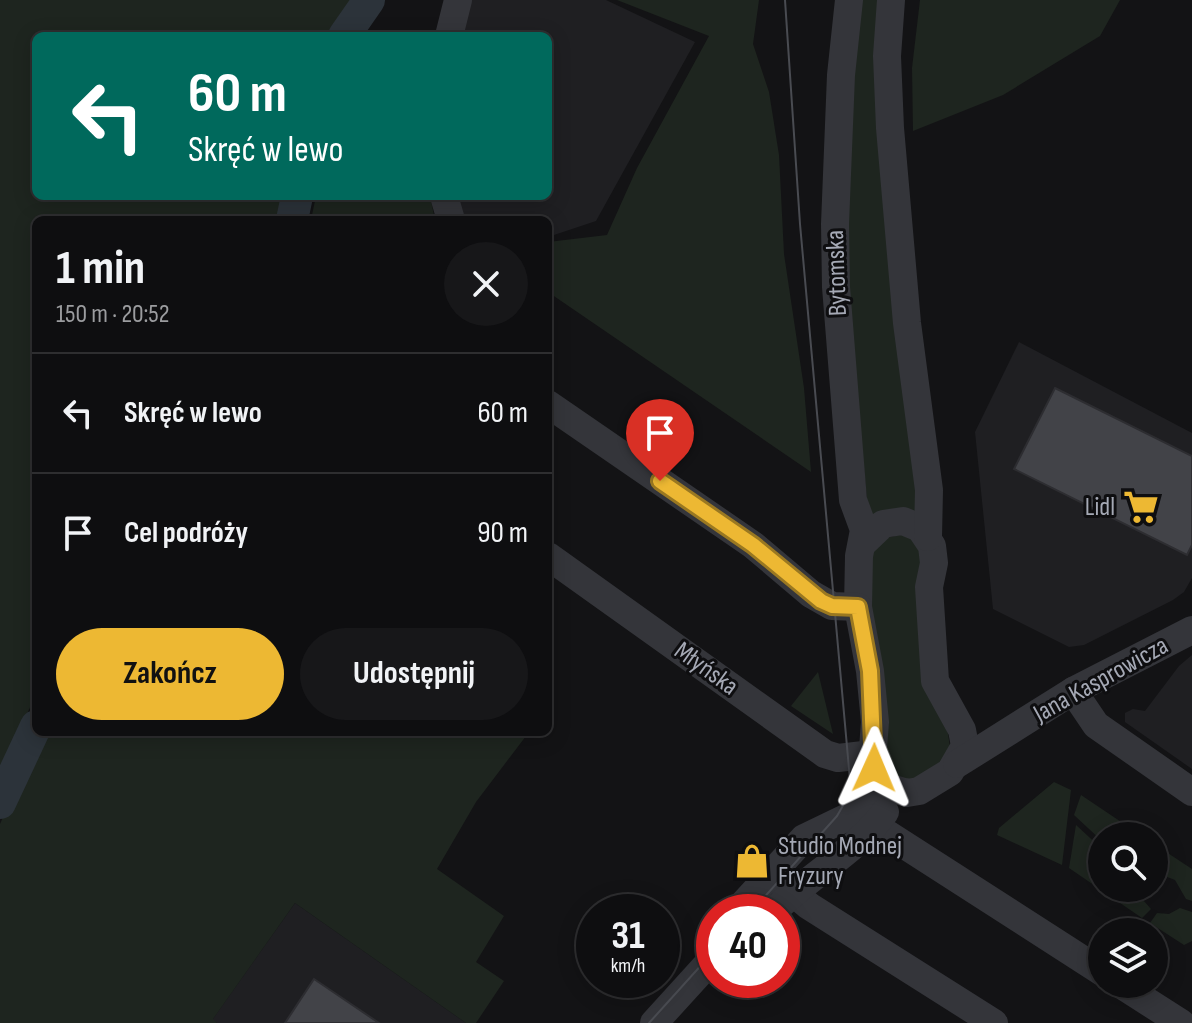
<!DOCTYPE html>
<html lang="pl">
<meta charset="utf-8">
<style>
:root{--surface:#0e0e10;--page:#171719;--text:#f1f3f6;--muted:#9b9c9f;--line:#2e2e30;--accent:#edb833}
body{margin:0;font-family:"Sofia Sans Condensed",sans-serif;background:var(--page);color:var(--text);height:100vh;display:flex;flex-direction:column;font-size:30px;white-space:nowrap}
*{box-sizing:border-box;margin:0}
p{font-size:26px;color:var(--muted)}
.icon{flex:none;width:44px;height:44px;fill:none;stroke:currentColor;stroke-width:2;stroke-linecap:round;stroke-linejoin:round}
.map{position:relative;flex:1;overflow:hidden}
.details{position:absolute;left:32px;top:216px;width:520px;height:520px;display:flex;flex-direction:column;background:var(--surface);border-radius:12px;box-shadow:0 4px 20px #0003,0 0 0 2px var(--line)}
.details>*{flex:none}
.hud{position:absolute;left:32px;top:32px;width:520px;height:168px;border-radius:12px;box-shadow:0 4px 20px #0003,0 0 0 2px var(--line);background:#00695c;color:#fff;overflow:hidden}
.tools{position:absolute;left:1088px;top:822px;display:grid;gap:16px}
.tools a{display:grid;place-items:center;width:80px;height:80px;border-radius:50%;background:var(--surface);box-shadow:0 4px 20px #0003,0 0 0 2px var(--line);font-size:40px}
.speed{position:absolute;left:576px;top:894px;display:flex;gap:16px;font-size:40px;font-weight:700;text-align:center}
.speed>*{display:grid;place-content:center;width:104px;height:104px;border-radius:50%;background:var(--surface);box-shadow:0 4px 20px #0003,0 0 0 2px var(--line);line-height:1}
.speed small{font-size:20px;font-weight:400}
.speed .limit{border:12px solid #d22;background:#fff;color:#111}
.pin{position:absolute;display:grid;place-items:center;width:68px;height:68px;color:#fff;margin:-82px -34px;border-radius:50% 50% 50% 0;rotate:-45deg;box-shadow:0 0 8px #0007}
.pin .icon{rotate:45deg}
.me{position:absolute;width:88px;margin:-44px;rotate:1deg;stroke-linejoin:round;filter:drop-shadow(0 0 6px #0008)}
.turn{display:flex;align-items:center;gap:28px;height:168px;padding:0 24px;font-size:36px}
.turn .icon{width:104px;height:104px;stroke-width:2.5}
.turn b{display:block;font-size:56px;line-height:68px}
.round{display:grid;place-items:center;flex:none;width:84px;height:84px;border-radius:42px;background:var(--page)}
.head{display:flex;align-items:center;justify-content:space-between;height:136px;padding:0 24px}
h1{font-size:48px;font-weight:700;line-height:60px}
.cta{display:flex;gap:16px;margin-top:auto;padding:16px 24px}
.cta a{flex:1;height:92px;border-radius:48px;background:var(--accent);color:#111;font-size:32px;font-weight:700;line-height:92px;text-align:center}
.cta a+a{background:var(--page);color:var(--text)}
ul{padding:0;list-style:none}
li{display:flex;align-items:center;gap:24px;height:120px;padding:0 24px;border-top:2px solid var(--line)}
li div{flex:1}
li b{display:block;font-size:30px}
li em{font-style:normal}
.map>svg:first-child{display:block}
</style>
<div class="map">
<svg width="1192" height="1023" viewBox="0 0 1192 1023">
<rect width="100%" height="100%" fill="#131315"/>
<g fill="#1f1f22">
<path d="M469 0H606L695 42 596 221 548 237V220H461L455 196H548V36H461Z"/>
<path d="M1019 342 1192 433V578L1184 592 1173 600 1084 645 1069 647 993 609 975 432Z"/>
<path d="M1192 655V769L1125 722V713L1133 709 1145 711 1179 666Z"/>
<path d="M295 903 466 1023H217L212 1020Z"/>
</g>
<g fill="#1e251f">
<path d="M0 0H354L332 36H36V196H286L281 220H36V695L0 770Z"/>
<path d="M617 0H759L753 44 769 92 779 155 784 254 804 388 811 472 548 292V242L607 235 637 168 709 36Z"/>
<path d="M859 0H882L919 514 869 520 846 285 849 113Z"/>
<path d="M920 0H1120L1100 36 1003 95 913 131 912 68Z"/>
<path d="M316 196H430L435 220H311Z"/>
<path d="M905 534 918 542 951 753 920 779 904 781 886 767 869 630 870 554 880 539Z"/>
<path d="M818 672 833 734 791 706Z"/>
<path d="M40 732H529L476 802 437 869 504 916 476 962 504 981 476 1023H466L295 903 213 1019 217 1023H0V824Z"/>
<path d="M1054 782 1071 790 1062 865 997 835 999 828Z"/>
<path d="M1081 795 1142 836H1102V841L1074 815Z"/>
<path d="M1076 825 1102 849V888L1145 889 1143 900 1151 909 1142 918 1069 868Z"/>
<path d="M1154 844 1192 869V901L1186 899 1175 880 1162 875 1154 877Z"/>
<path d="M1180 908 1192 912V941L1184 945 1150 923 1157 913 1169 914Z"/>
</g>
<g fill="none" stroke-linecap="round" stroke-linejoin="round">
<g stroke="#2c333a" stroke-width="32">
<path d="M344 36 369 0"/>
<path d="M292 220 297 196"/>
<path d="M0 803 36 726"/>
</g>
</g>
<g fill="#424348" stroke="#2d2d31" stroke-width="2">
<path d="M1055 388 1192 456V545L1187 555 1014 469Z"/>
<path d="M314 979 379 1023H285Z"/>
</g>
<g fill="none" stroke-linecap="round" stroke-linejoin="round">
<g stroke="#34353a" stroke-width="28">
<path d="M849 0 841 75 835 224 836 287 853 500 864 530 859 556 858 607 870 671 875 722 872 761 878 777 890 788 907 793 919 791 950 772 965 746 962 730 935 681 929 587 934 563 932 546 920 528 903 521 883 524 862 544"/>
<path d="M891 0 887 56 890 128 907 323 929 490 928 537"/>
<path d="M449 36 458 0"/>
<path d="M444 196 451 220"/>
<path d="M548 404 753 545 811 594 832 606 858 607"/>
<path d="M548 556 825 754 838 758 872 754"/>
<path d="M1073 691 1096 725 1192 792"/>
<path d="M957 764 1073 691 1192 630"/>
<path d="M875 826 1102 972"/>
<path d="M771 874 809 906 994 1023"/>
<path d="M736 912 804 838 860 811 872 792 874 768"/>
<path d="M773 912C808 876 856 852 885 812"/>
<path d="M1120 984 1181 1023"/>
<path d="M654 1023 714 957"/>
</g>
<g stroke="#494b51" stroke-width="2">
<path d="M751 912 837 816 845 802 850 780 800 224 785 0"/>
<path d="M649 1023 714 951"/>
</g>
</g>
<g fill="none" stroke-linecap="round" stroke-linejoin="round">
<g stroke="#9a7821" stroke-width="20">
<path id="route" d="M660 481 753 545 821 601 832 606 858 607 870 671 874 768"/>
</g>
<use href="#route" stroke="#edb833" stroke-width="14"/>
</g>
<defs>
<g id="supermarket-bare" transform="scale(2.76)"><path d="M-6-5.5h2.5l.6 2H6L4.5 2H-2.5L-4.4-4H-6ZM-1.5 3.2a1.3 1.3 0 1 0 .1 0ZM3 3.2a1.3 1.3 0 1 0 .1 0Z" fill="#edb833" stroke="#0e0e10" stroke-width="2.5" paint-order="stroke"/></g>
<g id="shop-bare" transform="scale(2.76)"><path d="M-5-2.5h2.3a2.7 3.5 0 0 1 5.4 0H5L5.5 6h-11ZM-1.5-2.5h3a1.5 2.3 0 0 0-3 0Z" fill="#edb833" stroke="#0e0e10" stroke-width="2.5" paint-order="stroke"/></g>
</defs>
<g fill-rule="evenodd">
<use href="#supermarket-bare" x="1141" y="507"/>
<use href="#shop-bare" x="752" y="861"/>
</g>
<g text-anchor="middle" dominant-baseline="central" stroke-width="6" stroke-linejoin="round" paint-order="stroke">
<g font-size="26" fill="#a5a9b5" stroke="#0e0e10">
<text transform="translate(837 273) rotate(-92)">Bytomska</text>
<text transform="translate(706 669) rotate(36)">Młyńska</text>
<text transform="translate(1101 680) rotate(-29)">Jana Kasprowicza</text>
</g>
<g font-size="26" fill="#a5a9b5" stroke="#0e0e10" text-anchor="end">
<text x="1115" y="507">Lidl</text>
<text x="778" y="846" text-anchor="start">Studio Modnej<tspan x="778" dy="30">Fryzury</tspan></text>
</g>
</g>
</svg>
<div class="tools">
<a><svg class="icon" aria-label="search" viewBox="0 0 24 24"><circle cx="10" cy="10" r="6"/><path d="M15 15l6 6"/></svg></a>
<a><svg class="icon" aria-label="layers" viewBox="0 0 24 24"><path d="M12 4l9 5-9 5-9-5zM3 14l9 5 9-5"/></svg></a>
</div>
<div class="speed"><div>31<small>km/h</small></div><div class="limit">40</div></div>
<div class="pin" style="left:660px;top:481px;background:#d93025"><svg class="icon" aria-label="arrive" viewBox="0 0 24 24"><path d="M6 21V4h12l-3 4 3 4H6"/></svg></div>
<svg class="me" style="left:874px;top:768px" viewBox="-20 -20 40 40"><path d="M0-17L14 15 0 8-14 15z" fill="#edb833" stroke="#fff" stroke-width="4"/></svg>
<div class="hud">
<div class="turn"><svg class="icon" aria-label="left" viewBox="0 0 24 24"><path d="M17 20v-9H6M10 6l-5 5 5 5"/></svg><div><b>60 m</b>Skręć w lewo</div></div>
</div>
<section class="details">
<div class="head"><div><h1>1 min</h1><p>150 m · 20:52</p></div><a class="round"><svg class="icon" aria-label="close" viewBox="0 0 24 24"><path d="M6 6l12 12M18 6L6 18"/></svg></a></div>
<ul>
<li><svg class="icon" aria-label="left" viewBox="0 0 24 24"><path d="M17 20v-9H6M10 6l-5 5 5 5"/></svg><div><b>Skręć w lewo</b></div><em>60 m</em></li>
<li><svg class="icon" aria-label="arrive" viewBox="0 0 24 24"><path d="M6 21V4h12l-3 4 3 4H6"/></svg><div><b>Cel podróży</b></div><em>90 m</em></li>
</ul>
<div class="cta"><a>Zakończ</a><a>Udostępnij</a></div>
</section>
</div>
